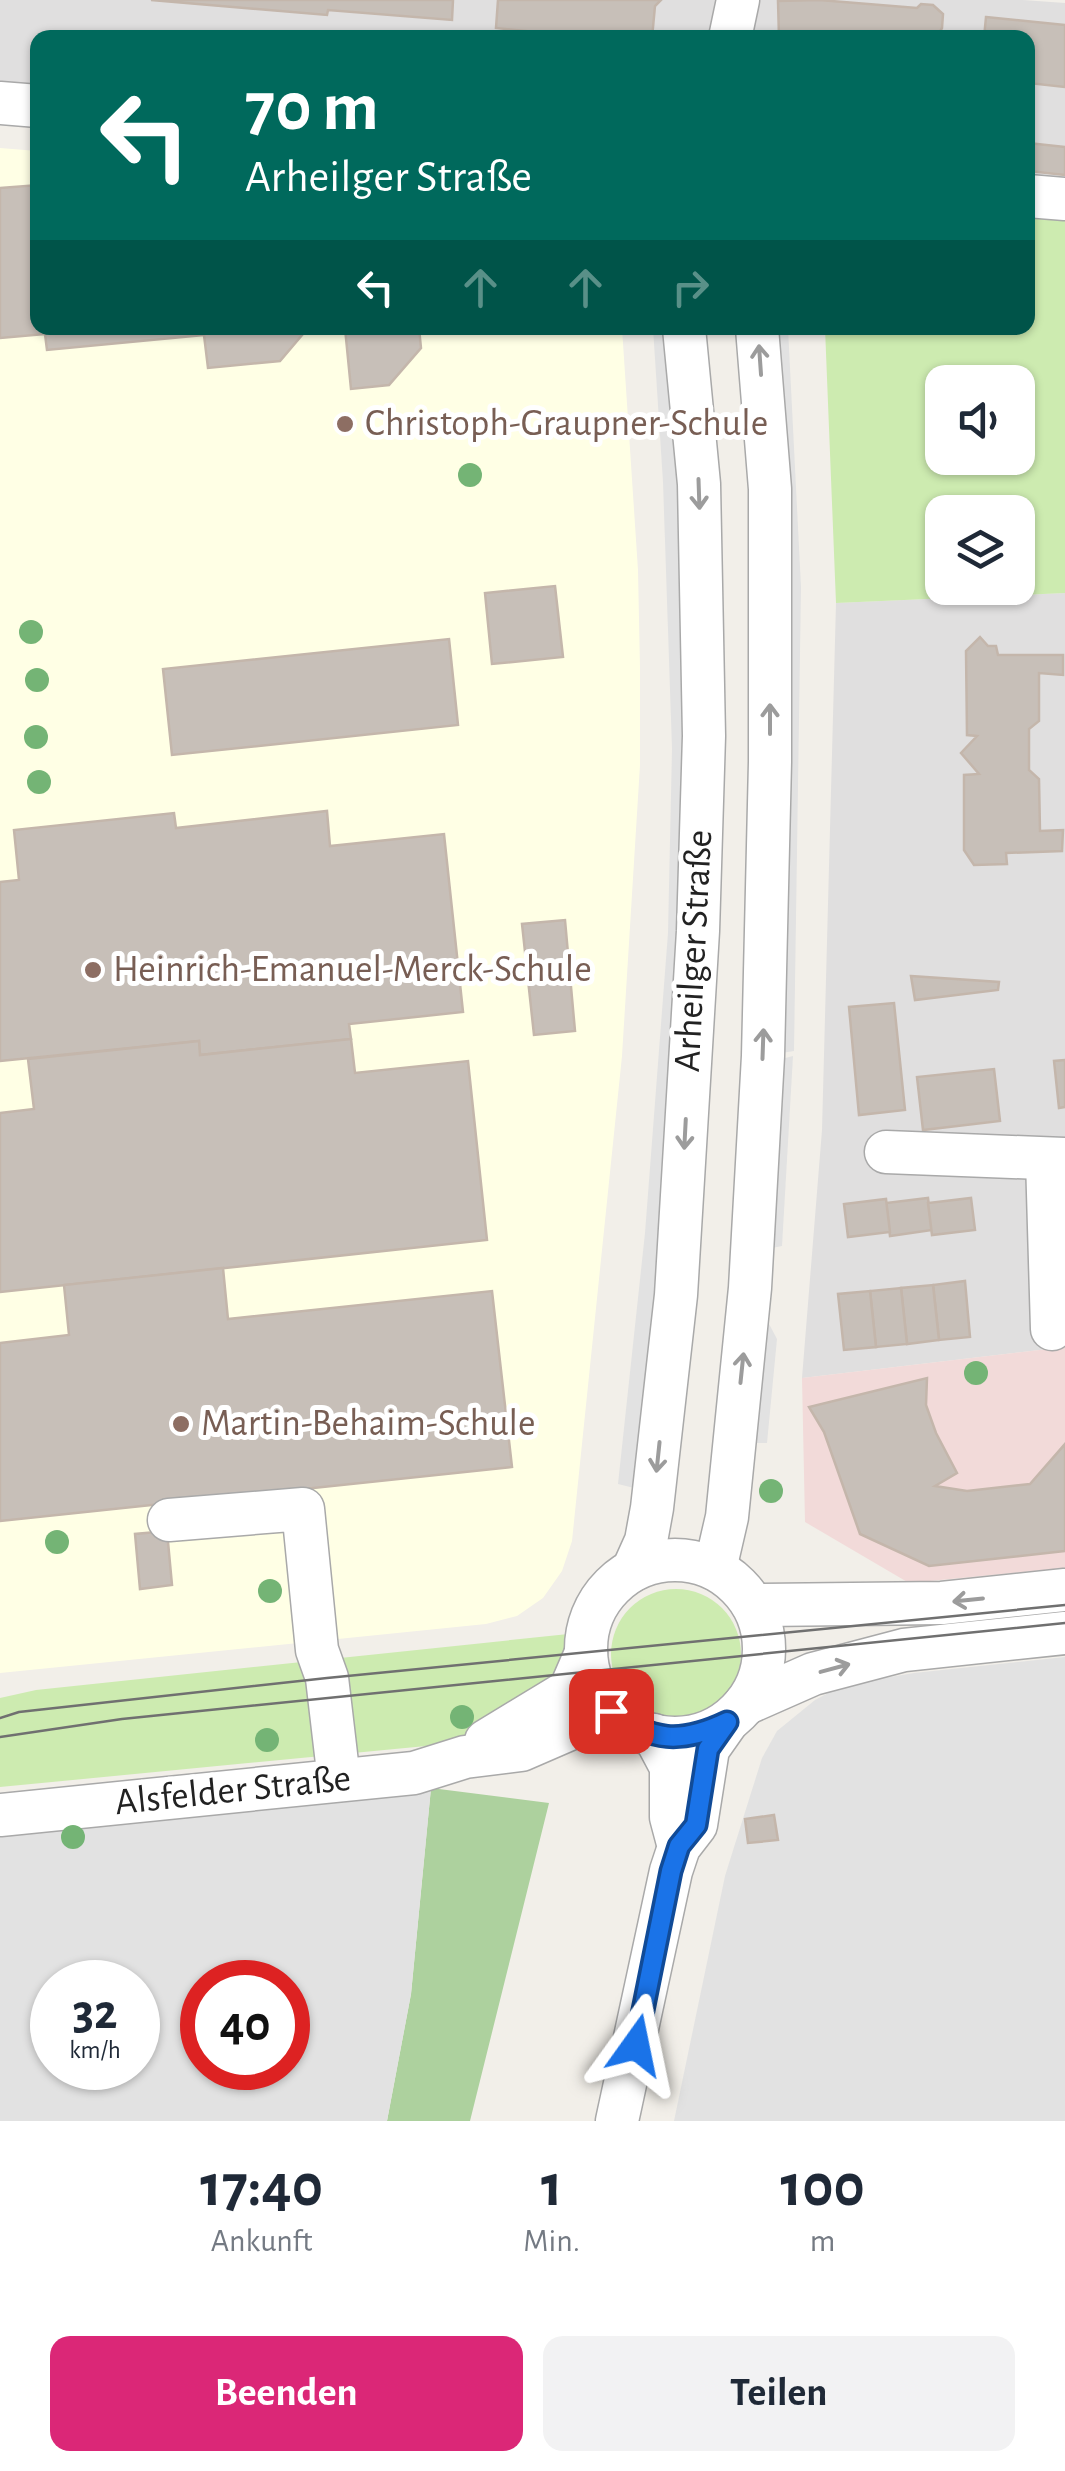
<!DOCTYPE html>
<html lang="de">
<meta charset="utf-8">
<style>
:root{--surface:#fff;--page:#f2f2f3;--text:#1f2937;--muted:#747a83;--accent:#db2777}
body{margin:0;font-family:"Alegreya Sans",sans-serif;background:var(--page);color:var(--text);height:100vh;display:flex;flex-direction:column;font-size:38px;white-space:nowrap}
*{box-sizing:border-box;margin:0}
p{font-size:32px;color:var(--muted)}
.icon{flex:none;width:55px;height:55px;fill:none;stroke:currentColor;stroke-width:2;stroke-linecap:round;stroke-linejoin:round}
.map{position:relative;height:2121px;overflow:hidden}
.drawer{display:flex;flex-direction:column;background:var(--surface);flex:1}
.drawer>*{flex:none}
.guide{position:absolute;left:30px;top:30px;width:1005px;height:305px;border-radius:20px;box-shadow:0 2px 8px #0004;background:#00695c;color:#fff;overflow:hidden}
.buttons{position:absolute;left:925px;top:365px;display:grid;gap:20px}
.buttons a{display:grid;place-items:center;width:110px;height:110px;border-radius:20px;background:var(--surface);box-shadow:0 2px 8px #0004;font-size:50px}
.speed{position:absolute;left:30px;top:1960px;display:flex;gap:20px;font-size:50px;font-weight:700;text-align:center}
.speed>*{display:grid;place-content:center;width:130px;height:130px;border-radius:50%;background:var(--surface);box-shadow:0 2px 8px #0004;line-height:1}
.speed small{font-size:25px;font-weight:400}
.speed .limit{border:15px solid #d22;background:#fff;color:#111}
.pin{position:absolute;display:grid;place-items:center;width:85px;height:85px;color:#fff;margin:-42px;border-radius:20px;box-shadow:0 5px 15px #0006}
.me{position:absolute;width:110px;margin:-55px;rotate:12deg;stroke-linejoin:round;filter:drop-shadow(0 0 8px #0008)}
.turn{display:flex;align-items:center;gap:35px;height:210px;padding:0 50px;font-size:45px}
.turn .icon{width:130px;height:130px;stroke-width:2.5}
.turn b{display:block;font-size:70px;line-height:85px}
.lanes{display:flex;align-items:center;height:95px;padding:0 50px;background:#0003;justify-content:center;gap:50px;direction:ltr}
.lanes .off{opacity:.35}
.eta{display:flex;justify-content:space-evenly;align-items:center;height:170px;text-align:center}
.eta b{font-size:60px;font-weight:700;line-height:70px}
.action{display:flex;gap:20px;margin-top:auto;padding:20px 50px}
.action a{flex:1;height:115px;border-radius:20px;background:var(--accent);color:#fff;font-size:40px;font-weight:700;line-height:115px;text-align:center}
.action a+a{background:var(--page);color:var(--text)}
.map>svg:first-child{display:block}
</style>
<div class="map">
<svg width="1065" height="2121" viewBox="0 0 1065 2121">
<rect width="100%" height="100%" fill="#f2efe9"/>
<g fill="#e0dfdf">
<path d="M0 0H1023L1065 3V182L1028 179V38H38L37 92 0 88Z"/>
<path d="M1065 593V1347L802 1378 822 1130 836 603Z"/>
</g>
<path fill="#f2dad9" d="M1065 1347V1568L909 1583 805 1522 802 1378Z"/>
<path fill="#ffffe5" d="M0 148 37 151 38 328H622L638 570 640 668V765L622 1056 572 1541 562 1571 543 1598 517 1616 486 1624 0 1673Z"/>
<g fill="#cdebb0" fill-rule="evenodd">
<path d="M1028 207 1065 209V593L836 603 825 328H1028ZM942 382H1018V458H942ZM942 512H1018V588H942Z"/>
<circle cx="676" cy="1654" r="65"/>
<path d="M578 1633 571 1668 536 1697 447 1744 0 1787V1698L36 1690Z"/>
</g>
<path fill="#add19e" d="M431 1788 549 1803 470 2121H387L411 1994Z"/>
<g fill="#e2e2e2" fill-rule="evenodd">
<path d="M653 328H676L694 737 646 1491 618 1484 645 1233 668 933 672 749 663 482Z"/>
<path d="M757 328H788L801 587 794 1051 763 1056Z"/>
<path d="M793 1056 782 1246 752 1252 763 1064Z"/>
<path d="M750 1288 777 1339 767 1443H734Z"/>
<path d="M1065 1657V2121H674L725 1876 762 1758 777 1731 815 1700 843 1685 914 1673Z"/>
<path d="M431 1788 411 1994 387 2121H0V1833ZM52 1982H138V2068H52ZM202 1982H288V2068H202Z"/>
</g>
<g fill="#c7bfb8" stroke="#c4b6ab" stroke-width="2.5">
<path d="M151 0H453L452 20 328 10 327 15Z"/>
<path d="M498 0H661L655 6 652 38H595L496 28Z"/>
<path d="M819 0 917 8 921 4 933 5 943 14 942 28 936 38H779L778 1Z"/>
<path d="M986 17 1065 25V87L1028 83V38H984Z"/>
<path d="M1028 143 1065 147V175L1028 171Z"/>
<path d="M38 185V328H308L280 361 208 368 204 335 47 350 45 334 0 338V188Z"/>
<path d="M345 328H419L421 348 389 385 351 389Z"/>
<path d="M555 586 563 657 492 664 485 593Z"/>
<path d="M980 637 988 646H996L998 655H1063V675L1039 673V721L1029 729V770L1039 779 1040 831 1063 830 1062 851 1006 853 1007 864 974 865 964 850V775L979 774 961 753 977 736 967 735 966 651Z"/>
<path d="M449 639 458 725 172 755 163 669Z"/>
<path d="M327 811 330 846 444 834 463 1012 349 1024 351 1039 200 1055 199 1041 0 1061V882L19 880 14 830 174 813 176 828Z"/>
<path d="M565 920 575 1031 534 1035 522 924Z"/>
<path d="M911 976 999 982 998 990 915 1000Z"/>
<path d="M894 1003 905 1110 859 1115 849 1007Z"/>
<path d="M351 1039 355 1073 468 1061 487 1240 0 1292V1113L34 1109 28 1059 199 1041 200 1055Z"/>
<path d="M1065 1060V1107L1059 1108 1054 1061Z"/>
<path d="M994 1069 1000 1121 923 1130 917 1077Z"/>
<path d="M928 1198 932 1230 890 1236 886 1203Z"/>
<path d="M971 1198 975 1230 932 1235 928 1203Z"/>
<path d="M886 1199 890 1232 848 1237 844 1204Z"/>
<path d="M223 1268 228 1319 492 1291 512 1467 0 1521V1343L69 1335 64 1285Z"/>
<path d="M965 1281 970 1337 939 1340 933 1285Z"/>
<path d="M933 1285 939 1340 907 1344 901 1288Z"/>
<path d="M901 1288 907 1344 876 1347 870 1291Z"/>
<path d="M870 1291 876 1347 844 1350 838 1294Z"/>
<path d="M927 1378 926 1405 936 1433 957 1473 935 1486 967 1491 1030 1484 1065 1444V1551L929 1566 860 1534 824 1432 809 1407Z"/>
<path d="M167 1531 172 1585 140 1589 135 1534Z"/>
<path d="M774 1815 778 1840 748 1843 745 1819Z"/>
</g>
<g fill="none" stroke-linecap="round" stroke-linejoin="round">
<g stroke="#a9a9a9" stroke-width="45">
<g id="minor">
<path d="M730 38 738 0"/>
<path d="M0 103 38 106"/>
<path d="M1028 196 1065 199"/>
<path d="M886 1152 1065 1159"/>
<path d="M1047 1159 1052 1329"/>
<path d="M169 1520 303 1509 317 1650 327 1678 339 1780"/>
<circle cx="675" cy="1649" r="89"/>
<path d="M715 1569 727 1517 750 1288 763 1056 770 762V489L757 328"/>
<path d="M633 1570 646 1541 652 1508 676 1295 698 931 704 736 699 484 684 328"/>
<path d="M753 1605 942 1603 1065 1590"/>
<path d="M745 1704 813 1674 904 1650 1065 1633"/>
<path d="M654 1735 671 1767V1817L679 1847"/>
<path d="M486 1741 570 1690 586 1653"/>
<path d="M0 1815 414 1773 465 1757 521 1750 611 1711"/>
<path d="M617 2121 671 1871 679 1847 696 1825 708 1749 727 1722"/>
</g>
</g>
<use href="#minor" stroke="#fff" stroke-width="42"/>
<g stroke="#707070" stroke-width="2.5">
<path d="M0 1718 19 1712 327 1678 1065 1605"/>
<path d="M0 1737 122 1719 1065 1623"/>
</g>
</g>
<g fill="#74b475">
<circle cx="470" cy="475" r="12"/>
<circle cx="31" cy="632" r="12"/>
<circle cx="37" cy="680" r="12"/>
<circle cx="36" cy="737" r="12"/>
<circle cx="39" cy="782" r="12"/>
<circle cx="976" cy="1373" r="12"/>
<circle cx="771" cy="1491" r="12"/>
<circle cx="57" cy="1542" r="12"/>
<circle cx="270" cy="1591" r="12"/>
<circle cx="462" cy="1717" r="12"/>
<circle cx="267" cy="1740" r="12"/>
<circle cx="73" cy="1837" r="12"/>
</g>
<defs><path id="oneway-shaft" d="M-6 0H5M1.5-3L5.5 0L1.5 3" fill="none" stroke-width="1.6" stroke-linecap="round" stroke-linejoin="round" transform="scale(2.5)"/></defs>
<g stroke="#9c9c9c">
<use href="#oneway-shaft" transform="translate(760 360) rotate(-94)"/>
<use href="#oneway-shaft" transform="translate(699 494) rotate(88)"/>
<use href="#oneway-shaft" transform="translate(770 719) rotate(-90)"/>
<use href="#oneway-shaft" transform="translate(763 1044) rotate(-88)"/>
<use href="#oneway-shaft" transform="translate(685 1134) rotate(93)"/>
<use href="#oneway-shaft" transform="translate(742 1368) rotate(-84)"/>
<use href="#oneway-shaft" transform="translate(658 1457) rotate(96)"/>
<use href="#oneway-shaft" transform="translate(968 1600) rotate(174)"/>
<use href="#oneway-shaft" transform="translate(835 1668) rotate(-15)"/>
</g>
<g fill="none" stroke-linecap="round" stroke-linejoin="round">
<g stroke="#114b97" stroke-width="25">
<path id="route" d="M611 1711C652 1742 681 1744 727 1722L708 1749 696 1825 679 1846 671 1871 636 2045"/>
</g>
<use href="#route" stroke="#1a73e8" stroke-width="18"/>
</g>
<g fill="#8d6e63" stroke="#fff" stroke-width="4">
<circle cx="345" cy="424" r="10"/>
<circle cx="93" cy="970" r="10"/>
<circle cx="181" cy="1424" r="10"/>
</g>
<g text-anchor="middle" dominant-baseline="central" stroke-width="10" stroke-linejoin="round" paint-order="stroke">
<g font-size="38" fill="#785e54" stroke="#fff" text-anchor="start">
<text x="365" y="424">Christoph-Graupner-Schule</text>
<text x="113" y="970">Heinrich-Emanuel-Merck-Schule</text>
<text x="201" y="1424">Martin-Behaim-Schule</text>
</g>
<g font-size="38" fill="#222" stroke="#fff">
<text transform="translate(694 951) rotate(-87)">Arheilger Straße</text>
<text transform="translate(233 1791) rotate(-6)">Alsfelder Straße</text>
</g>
</g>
</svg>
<div class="buttons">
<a><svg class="icon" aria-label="sound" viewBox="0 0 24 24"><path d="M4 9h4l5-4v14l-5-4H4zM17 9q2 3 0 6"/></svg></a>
<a><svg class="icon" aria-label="layers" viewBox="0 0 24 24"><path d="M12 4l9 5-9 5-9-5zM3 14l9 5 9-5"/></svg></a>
</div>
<div class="speed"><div>32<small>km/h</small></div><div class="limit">40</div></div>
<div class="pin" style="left:611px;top:1711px;background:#d93025"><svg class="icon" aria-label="arrive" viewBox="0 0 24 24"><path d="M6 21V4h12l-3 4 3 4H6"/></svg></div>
<svg class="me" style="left:636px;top:2045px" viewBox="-20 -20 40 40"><path d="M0-17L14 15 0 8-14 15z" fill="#1a73e8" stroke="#fff" stroke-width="4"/></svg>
<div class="guide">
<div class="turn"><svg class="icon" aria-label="left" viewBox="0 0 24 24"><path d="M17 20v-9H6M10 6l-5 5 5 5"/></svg><div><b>70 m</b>Arheilger Straße</div></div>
<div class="lanes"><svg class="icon" aria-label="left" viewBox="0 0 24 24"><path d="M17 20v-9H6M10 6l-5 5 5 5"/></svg><svg class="icon off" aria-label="ahead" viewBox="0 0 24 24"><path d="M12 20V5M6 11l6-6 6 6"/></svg><svg class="icon off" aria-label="ahead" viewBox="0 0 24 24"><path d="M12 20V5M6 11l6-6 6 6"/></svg><svg class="icon off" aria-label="right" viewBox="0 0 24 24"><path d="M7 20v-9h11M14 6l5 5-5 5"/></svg></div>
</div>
</div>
<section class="drawer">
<div class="eta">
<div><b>17:40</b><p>Ankunft</p></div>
<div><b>1</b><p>Min.</p></div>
<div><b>100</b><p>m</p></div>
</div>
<div class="action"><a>Beenden</a><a>Teilen</a></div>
</section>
